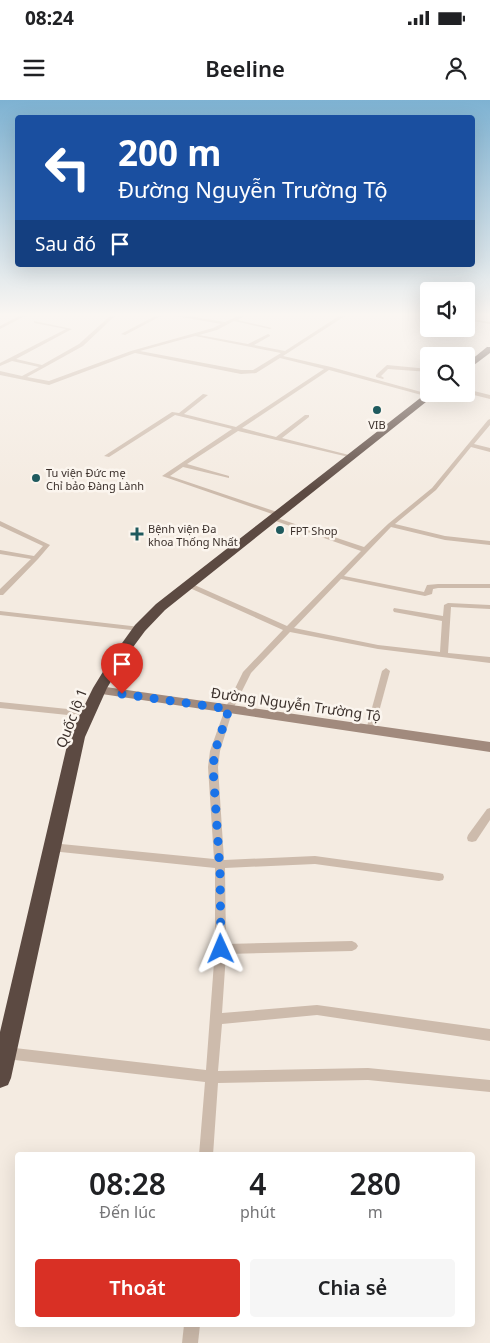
<!DOCTYPE html>
<html lang="vi">
<meta charset="utf-8">
<style>
:root{--surface:#fff;--page:#f6f6f6;--text:#202124;--muted:#757577;--accent:#d93025}
body{margin:0;font-family:"Noto Sans",sans-serif;background:var(--page);color:var(--text);height:100vh;display:flex;flex-direction:column;font-size:19px;white-space:nowrap}
*{box-sizing:border-box;margin:0}
p{font-size:16px;color:var(--muted)}
.icon{flex:none;width:28px;height:28px;fill:none;stroke:currentColor;stroke-width:2;stroke-linecap:round;stroke-linejoin:round}
.map{position:relative;flex:1;overflow:hidden}
.panel{position:absolute;left:15px;top:1052px;width:460px;height:175px;display:flex;flex-direction:column;background:var(--surface);border-radius:5px;box-shadow:0 5px 20px #0002}
.panel>*{flex:none}
.hud{position:absolute;left:15px;top:15px;width:460px;height:152px;border-radius:5px;box-shadow:0 5px 20px #0002;background:#1a4fa0;color:#fff;overflow:hidden}
.fabs{position:absolute;left:420px;top:182px;display:grid;gap:10px}
.fabs a{display:grid;place-items:center;width:55px;height:55px;border-radius:5px;background:var(--surface);box-shadow:0 5px 20px #0002;font-size:25px}
.pin{position:absolute;display:grid;place-items:center;width:42px;height:42px;color:#fff;margin:-51px -21px;border-radius:50% 50% 50% 0;rotate:-45deg;box-shadow:0 0 5px #0007}
.pin .icon{rotate:45deg}
.me{position:absolute;width:55px;margin:-28px;rotate:359deg;stroke-linejoin:round;filter:drop-shadow(0 0 4px #0008)}
.turn{display:flex;align-items:center;gap:18px;height:105px;padding:0 20px;font-size:22px}
.turn .icon{width:65px;height:65px;stroke-width:2.5}
.turn b{display:block;font-size:35px;line-height:42px}
.then{display:flex;align-items:center;height:48px;padding:0 20px;background:#0003;gap:10px;font-size:19px}
.eta{display:flex;justify-content:space-evenly;align-items:center;height:85px;text-align:center}
.eta b{font-size:30px;font-weight:600;line-height:35px}
.primary-button{display:flex;gap:10px;margin-top:auto;padding:10px 20px}
.primary-button a{flex:1;height:58px;border-radius:5px;background:var(--accent);color:#fff;font-size:20px;font-weight:600;line-height:58px;text-align:center}
.primary-button a+a{background:var(--page);color:var(--text)}
.status{display:flex;justify-content:space-between;align-items:center;height:35px;padding:0 25px;background:var(--surface);direction:ltr}
.status svg{height:14px;fill:currentColor}
header{display:flex;justify-content:space-between;align-items:center;height:65px;padding:0 20px;background:var(--surface);font-size:22px;font-weight:600}
.map>svg:first-child{display:block}
</style>
<div class="status"><b>08:24</b><svg viewBox="0 0 49 12"><path d="M0 12V9h3v3zM5 12V6h3v6zM10 12V3h3v9zM15 12V0h3v12zM26 1h20v11H26zM47 4h2v5h-2z"/></svg></div>
<header><svg class="icon" aria-label="menu" viewBox="0 0 24 24"><path d="M4 6h16M4 12h16M4 18h16"/></svg>Beeline<svg class="icon" aria-label="person" viewBox="0 0 24 24"><circle cx="12" cy="8" r="4"/><path d="M4 21q1-7 8-7t8 7"/></svg></header>
<div class="map">
<svg width="490" height="1243" viewBox="0 0 490 1243">
<rect width="100%" height="100%" fill="#f4ebe1"/>
<g fill="none" stroke-linecap="round" stroke-linejoin="round">
<g fill="#cdbbac" fill-rule="evenodd">
<path d="M19 216H25L0 229V226Z"/>
<path d="M110 216H115L83 246 27 277 49 281 131 251 213 228 221 224 176 216H188L225 222 238 216H244L238 220 272 228 270 229 234 221 217 230 199 235 248 244 268 234 270 235V236L254 245 285 251 339 216H345L283 256 331 267 432 295 429 297 329 270 242 328 276 337 305 315H309V317L282 338 353 356V358L238 331 187 364 229 376V378L183 367 170 376 280 413 281 414 278 416 162 376 232 329 175 315 109 357 104 356 172 312 179 313 203 294 208 295 184 314 236 327 324 269 280 258 256 273 241 274 135 253 49 285 0 275V271L22 276 39 267 12 261 0 266V263L66 229 34 223V221L72 229 16 259 42 265 79 244ZM195 236 281 253 253 270H241L140 251Z"/>
<path d="M155 216H161L125 235 121 234Z"/>
<path d="M466 218 490 222V224L466 220Z"/>
<path d="M387 265 429 269V272L388 269 381 276 384 278 383 279 376 277V275Z"/>
<path d="M466 289 490 295V299L466 293Z"/>
<path d="M490 319V325L474 344 490 348V352L471 347 436 390 395 424 445 436 490 441V445L445 440 391 427 344 476 424 492 427 485 438 484H490V488H438L433 489 432 494 425 496 341 479 294 528 378 545 440 552 442 521 394 512 393 510 394 508 443 516 444 505 448 503 490 505V509L451 507 448 553 490 557V563L378 549 290 532 251 573 233 609 220 651 218 667 224 760 315 756 439 773 443 774 444 777 443 780 439 781 315 764 225 768 226 844 352 841 356 843 358 846 356 849 352 851 226 854 222 913 317 905 490 929V941L317 915 222 924 218 971 368 968 490 980V992L368 980 218 983 213 1055H199L205 982 6 959 2 957 0 953 2 949 6 947 206 970 215 849V768L51 751 47 750 46 747 47 744 51 743 214 759 208 667 210 651 225 609 243 572 283 530 183 485 184 483H190L287 526 361 451 270 419V417H274L364 447 388 424 432 388 488 320Z"/>
<path d="M0 421 50 445 38 459 3 495H0V489L31 459 0 454V450L34 456 43 446 0 426Z"/>
<path d="M0 511 140 527 144 529 140 531 0 515Z"/>
<path d="M386 568 390 571 374 630 370 633 366 630 382 571Z"/>
<path d="M0 602 87 611 91 614 87 617 0 608Z"/>
<path d="M490 708V720L476 741 472 742 468 741 467 738 468 735 487 709Z"/>
<path d="M184 1225H200L198 1243H182Z"/>
</g>
<path fill="#a18a7d" fill-rule="evenodd" d="M99 586 490 642V652L95 593 93 590 95 587Z"/>
<g fill="#5c4a42" fill-rule="evenodd">
<path d="M487 247H490V253L466 271V264Z"/>
<path d="M428 292 436 294 165 510 145 531 125 558 107 588 85 637 11 978 8 985 0 988V932L69 637 93 588 112 557 135 525 156 504Z"/>
</g>
</g>
<linearGradient id="sky" x2="0" y2="1"><stop stop-color="#7eb2d2"/><stop offset="0.55" stop-color="#faf6f2"/><stop offset="1" stop-color="#faf6f2" stop-opacity="0"/></linearGradient>
<rect width="490" height="390" fill="url(#sky)"/>
<g fill="none" stroke-linecap="round" stroke-linejoin="round">
<path stroke="#1a73e8" stroke-width="9" stroke-dasharray="0 16.2" d="M122 594 229 609 215 651 213 667 220 772 221 849"/>
</g>
<g fill="#1f5a5e" stroke="#fbf5ee" stroke-width="2">
<circle cx="377" cy="310" r="5"/>
<circle cx="36" cy="378" r="5"/>
<circle cx="280" cy="430" r="5"/>
<path d="M134.5 426.5h5v5h5v5h-5v5h-5v-5h-5v-5h5z"/>
</g>
<g text-anchor="middle" dominant-baseline="central" stroke-width="5" stroke-linejoin="round" paint-order="stroke">
<g font-size="11" fill="#3b302b" stroke="#fbf5ee" text-anchor="start">
<text x="377" y="324" text-anchor="middle">VIB</text>
<text x="46" y="372">Tu viện Đức mẹ<tspan x="46" dy="13">Chỉ bảo Đàng Lành</tspan></text>
<text x="148" y="428">Bệnh viện Đa<tspan x="148" dy="13">khoa Thống Nhất</tspan></text>
<text x="290" y="430">FPT Shop</text>
</g>
<g font-size="14" fill="#3b302b" stroke="#fbf5ee">
<text transform="translate(296 604) rotate(8)">Đường Nguyễn Trường Tộ</text>
<text transform="translate(71 618) rotate(-69)">Quốc lộ 1</text>
</g>
</g>
</svg>
<div class="fabs">
<a><svg class="icon" aria-label="sound" viewBox="0 0 24 24"><path d="M4 9h4l5-4v14l-5-4H4zM17 9q2 3 0 6"/></svg></a>
<a><svg class="icon" aria-label="search" viewBox="0 0 24 24"><circle cx="10" cy="10" r="6"/><path d="M15 15l6 6"/></svg></a>
</div>
<div class="pin" style="left:122px;top:594px;background:#d93025"><svg class="icon" aria-label="arrive" viewBox="0 0 24 24"><path d="M6 21V4h12l-3 4 3 4H6"/></svg></div>
<svg class="me" style="left:221px;top:849px" viewBox="-20 -20 40 40"><path d="M0-17L14 15 0 8-14 15z" fill="#1a73e8" stroke="#fff" stroke-width="4"/></svg>
<div class="hud">
<div class="turn"><svg class="icon" aria-label="left" viewBox="0 0 24 24"><path d="M17 20v-9H6M10 6l-5 5 5 5"/></svg><div><b>200 m</b>Đường Nguyễn Trường Tộ</div></div>
<div class="then">Sau đó<svg class="icon" aria-label="arrive" viewBox="0 0 24 24"><path d="M6 21V4h12l-3 4 3 4H6"/></svg></div>
</div>
<section class="panel">
<div class="eta">
<div><b>08:28</b><p>Đến lúc</p></div>
<div><b>4</b><p>phút</p></div>
<div><b>280</b><p>m</p></div>
</div>
<div class="primary-button"><a>Thoát</a><a>Chia sẻ</a></div>
</section>
</div>
